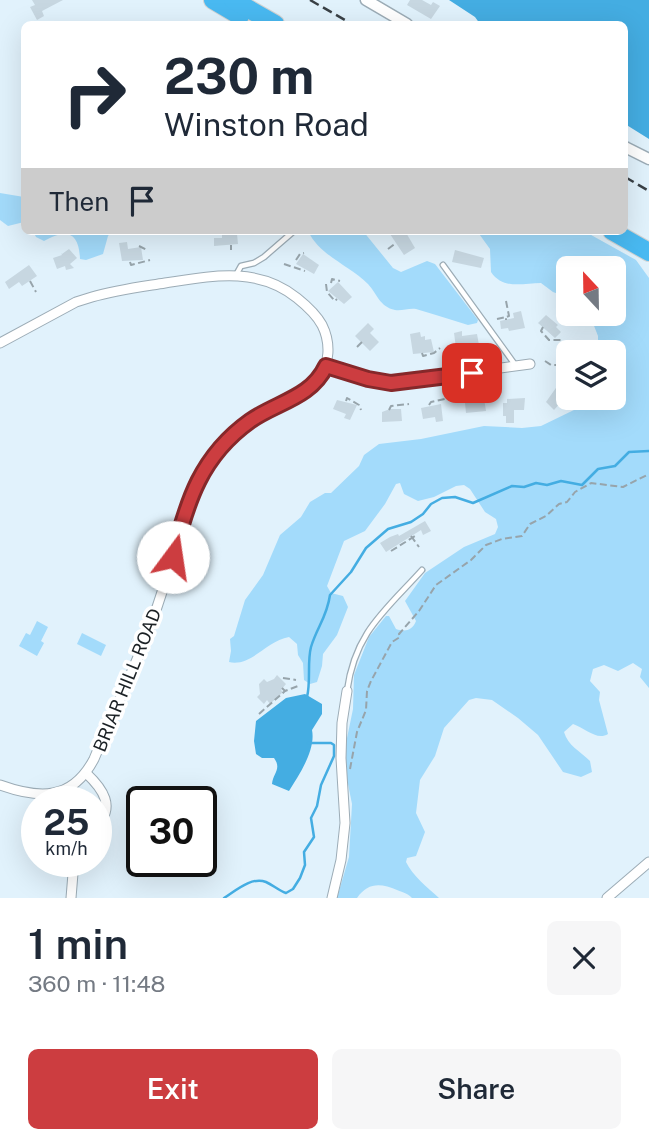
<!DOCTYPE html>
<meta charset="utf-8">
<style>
:root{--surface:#fff;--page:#f6f6f7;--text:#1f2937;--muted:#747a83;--accent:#cc3d40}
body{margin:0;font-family:"Public Sans",sans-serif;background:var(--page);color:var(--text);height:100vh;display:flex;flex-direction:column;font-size:26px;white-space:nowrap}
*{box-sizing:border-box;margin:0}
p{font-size:23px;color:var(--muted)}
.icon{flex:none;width:38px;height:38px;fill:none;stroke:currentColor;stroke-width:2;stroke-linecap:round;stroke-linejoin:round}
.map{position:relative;height:898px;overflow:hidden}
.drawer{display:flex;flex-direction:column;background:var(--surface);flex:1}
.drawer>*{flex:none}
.hud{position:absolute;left:21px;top:21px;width:607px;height:214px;border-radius:10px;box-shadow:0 7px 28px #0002;background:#fff;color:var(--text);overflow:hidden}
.needle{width:46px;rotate:338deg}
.tools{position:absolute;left:556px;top:256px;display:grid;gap:14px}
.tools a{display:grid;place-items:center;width:70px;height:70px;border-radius:10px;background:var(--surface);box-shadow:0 7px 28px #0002;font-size:35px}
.speed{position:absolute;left:21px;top:786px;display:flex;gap:14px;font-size:35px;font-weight:700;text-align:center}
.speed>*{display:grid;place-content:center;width:91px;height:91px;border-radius:50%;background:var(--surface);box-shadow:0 7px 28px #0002;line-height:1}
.speed small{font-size:18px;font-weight:400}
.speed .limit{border:4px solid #111;border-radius:10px;background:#fff;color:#111}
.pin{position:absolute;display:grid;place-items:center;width:60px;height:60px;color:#fff;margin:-30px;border-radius:14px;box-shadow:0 4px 10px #0006}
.me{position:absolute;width:77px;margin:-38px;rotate:14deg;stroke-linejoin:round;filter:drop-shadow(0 0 5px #0008)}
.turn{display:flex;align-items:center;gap:24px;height:147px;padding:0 28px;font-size:32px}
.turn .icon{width:91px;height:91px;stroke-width:2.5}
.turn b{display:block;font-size:49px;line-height:60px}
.then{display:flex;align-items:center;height:66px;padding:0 28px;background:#0003;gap:14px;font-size:26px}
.round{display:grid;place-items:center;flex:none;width:74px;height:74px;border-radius:10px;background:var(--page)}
.headline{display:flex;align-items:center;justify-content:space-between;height:119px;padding:0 28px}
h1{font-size:42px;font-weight:600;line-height:52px}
.cta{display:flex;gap:14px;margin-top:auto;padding:14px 28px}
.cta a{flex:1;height:80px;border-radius:10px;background:var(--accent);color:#fff;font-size:28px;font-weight:600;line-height:80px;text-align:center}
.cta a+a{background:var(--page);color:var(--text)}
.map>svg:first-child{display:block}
</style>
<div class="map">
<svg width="649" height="898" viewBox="0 0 649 898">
<rect width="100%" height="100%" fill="#e1f2fc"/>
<g fill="#a3dbfb">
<path d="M0 193 24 197V222L8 226 0 220Z"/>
<path d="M33 231H112L108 236 103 254 86 260 80 259C79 231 66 229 44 241L36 237Z"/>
<path d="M308 231H363L393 268 401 272 427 261 435 264 478 320 477 323 468 325C451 320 434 314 416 309 409 308 402 311 395 310 380 307 377 294 368 284 349 265 320 256 308 231Z"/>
<path d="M477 231H584L636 260 649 278V688L640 677 642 669 633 663 618 671 604 665 593 669 590 681 600 692 599 700 608 734C597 741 585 728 573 724L564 732C568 746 580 751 590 761L592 772 581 777 563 772 538 735 518 718 492 700 476 698 469 700 444 728 435 756 420 780 416 813 425 832 416 856 407 858 406 862C412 875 428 888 439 898H412C407 893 404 893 397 890 381 883 368 882 357 898H337L349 857 352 804 346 774V743L353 709 354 675 369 637 386 616H389L396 629C405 632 412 631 416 621L405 601 425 573 464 547 495 534 498 527 496 519 485 512 470 489 464 485 456 486 434 497 418 501 404 494 400 483 396 484 385 504 365 531 344 541 327 586 331 593 343 596 348 607 337 635 323 654 322 666 317 682 310 684 304 680 303 663 298 655 297 644 289 637C266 641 251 667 229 662L231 651 230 639 234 636 245 600 263 575 280 535 301 517 310 502 325 493H331L359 466 364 455 379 444 421 439 484 426 522 428 541 426 576 409 586 397H614V352H598V336L589 313H614V268H569V298L553 292 541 283C523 283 503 290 491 272L490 249Z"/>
<path d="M37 621 48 627 41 641 44 643 37 656 19 646 26 633 30 635Z"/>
<path d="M82 633 106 645 101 656 77 644Z"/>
</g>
<g fill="#44ade2">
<path d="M449 0H649V139L625 124V24H480L475 17Z"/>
<path d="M305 694 322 704V714L312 730C316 750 299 775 289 791L272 784C273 773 282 769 274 758H262L256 754 254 741 256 721 286 698Z"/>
</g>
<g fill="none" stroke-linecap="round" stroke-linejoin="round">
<g stroke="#44ade2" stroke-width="2.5">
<path d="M307 697C311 681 307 662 311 647 317 627 327 617 330 595L351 572 366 548 388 529 411 522 423 514 431 504 442 498 455 497 473 503 512 486 524 487 536 483 547 485 561 481 582 485 598 469 615 466 629 452 649 451"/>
<path d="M224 898C235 891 252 876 266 882 273 885 278 890 286 893L293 889 300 878 305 865 304 852 314 837 311 818 317 806 321 785 334 756V745L331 743H308"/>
</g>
</g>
<g fill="#c7d7e1">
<path d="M32 0H63L42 11 44 16 37 20 30 7 35 5Z"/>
<path d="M410 0H422L431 5 433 2 440 6 431 19 407 5Z"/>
<path d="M388 231H405L415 248 404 255Z"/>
<path d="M237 234 238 244 214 246V238H222V235Z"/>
<path d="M127 242 128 249 141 247 143 260 122 261 119 243Z"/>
<path d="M69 249 77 258 70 264 74 268 66 270 65 266 57 269 53 258 62 255 61 253 62 254Z"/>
<path d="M455 250 484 258 481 268 452 262Z"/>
<path d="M303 254 319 265 314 274 296 264Z"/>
<path d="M29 265 37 276 22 286 19 282 9 289 5 282Z"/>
<path d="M338 282 352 297 344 304 328 291Z"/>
<path d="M521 311 525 328 509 331 508 328 501 329 500 321 514 318 513 313Z"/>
<path d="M546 315 558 325 556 327 561 332 555 338 538 323Z"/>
<path d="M368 323 374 329 370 333 379 342 370 351 355 336Z"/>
<path d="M462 331V336L477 334 479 345 456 348 454 333Z"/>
<path d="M420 332 421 337 425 336V340L431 339 434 352 413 354 410 334Z"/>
<path d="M558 385 572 398 565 404 562 401 554 410 546 402Z"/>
<path d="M484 398 486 411 466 413 465 403Z"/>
<path d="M525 398 524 410H514V423H506V416H503V403H507V399Z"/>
<path d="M337 400 357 405 350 420 344 418 346 414 333 409Z"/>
<path d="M441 404 443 421 436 422 435 417 423 419 421 408Z"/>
<path d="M390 409H401L402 421 382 422V412Z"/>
<path d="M425 521 431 531 423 535 421 530 386 552 380 543 390 537 398 534 399 536Z"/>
<path d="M277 675 286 684 281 690 283 692 270 704 267 700 264 704 257 697 260 694 259 684 264 679 267 682 274 679Z"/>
</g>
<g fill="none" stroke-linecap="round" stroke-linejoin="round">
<g stroke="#9cacb6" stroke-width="7">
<g id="service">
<path d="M443 265 516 366"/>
<path d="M236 275 241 266 254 263 264 257 294 231"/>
<path d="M347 691C355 632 385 611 422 570"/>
</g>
</g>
<g stroke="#9cacb6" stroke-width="11">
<g id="minor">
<path d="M0 343 76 302 92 297C116 290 140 287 165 283 211 276 258 266 297 298 307 306 316 314 322 325 331 343 330 364 318 380 306 396 285 402 268 410 237 427 211 454 195 485 178 518 174 557 162 592 144 649 117 704 94 759 72 801 39 799 0 785"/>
<path d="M326 366 368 379 391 383 530 364"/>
<path d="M86 773C103 789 116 807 96 827"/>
<path d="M71 898 74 861"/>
<path d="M332 898 341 860 345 823 341 758 342 723 347 691"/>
<path d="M607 898 649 862"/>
</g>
</g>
<g stroke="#9cacb6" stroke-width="13">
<g id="tertiary">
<path d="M366 0 407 24"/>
<path d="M625 147 649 159"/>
</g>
</g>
<g stroke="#d1d3d3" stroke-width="20">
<g id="motorway">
<path d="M213 0 240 16"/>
<path d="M233 0 275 24"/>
<path d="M612 231 649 252"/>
</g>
</g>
<g stroke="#97a4ab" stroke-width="2" stroke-dasharray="7 3.5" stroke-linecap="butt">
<path d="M231 245V250"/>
<path d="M139 246 147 250"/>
<path d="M388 249 396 243"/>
<path d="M296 260 300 254 304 253"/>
<path d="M130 262 131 265 150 260"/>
<path d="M284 264 305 271"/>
<path d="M30 281 36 292"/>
<path d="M331 283 332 279 340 281"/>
<path d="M326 284 327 292 335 301 337 299"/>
<path d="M506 301 509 316 506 317"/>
<path d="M497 319 506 317V320"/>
<path d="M543 327 541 331 549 340H563"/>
<path d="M472 346 473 353"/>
<path d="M357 347 362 342"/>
<path d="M422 353 423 356 434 353 440 348"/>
<path d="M545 361 551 365H566"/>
<path d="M346 401 347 398 359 405 361 410"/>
<path d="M473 401V397H493"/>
<path d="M429 405 431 402 449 398"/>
<path d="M389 410 391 406 409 404"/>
<path d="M411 536 419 547"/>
<path d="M391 551 415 536"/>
<path d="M283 678 296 680"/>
<path d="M282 688 285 691 298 686"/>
<path d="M259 714 285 691"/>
<path d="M350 769 357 732 366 710 367 691 371 681 392 642 400 637 399 634 419 611 436 585 471 560 486 545 502 539 522 536 530 524 546 516 559 504 567 502 575 492 591 483 623 487 649 474"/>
</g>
<use href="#service" stroke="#fff" stroke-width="4.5"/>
<use href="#minor" stroke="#fff" stroke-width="9"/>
<use href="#tertiary" stroke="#fff" stroke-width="10"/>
<use href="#motorway" stroke="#49b9f1" stroke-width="18"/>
<g stroke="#3a4146" stroke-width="2.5" stroke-dasharray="10 5" stroke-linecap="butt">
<path d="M310 0 352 24"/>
<path d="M625 177 649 191"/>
</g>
</g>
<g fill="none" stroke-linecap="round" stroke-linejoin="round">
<g stroke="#85282a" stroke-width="18">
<path id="route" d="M173 557C187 501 201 456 250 421 277 402 311 398 326 366L368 379 391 383 472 373"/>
</g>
<use href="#route" stroke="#cc3d40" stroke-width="12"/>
</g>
<g text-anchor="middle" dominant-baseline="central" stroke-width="7" stroke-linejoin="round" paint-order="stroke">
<g font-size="18" fill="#1b2125" stroke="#fff">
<text transform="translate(127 680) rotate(-68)">BRIAR HILL ROAD</text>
</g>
</g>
</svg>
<div class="tools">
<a><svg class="needle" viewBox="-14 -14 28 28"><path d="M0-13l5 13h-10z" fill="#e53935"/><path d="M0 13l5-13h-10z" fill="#747a83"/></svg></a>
<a><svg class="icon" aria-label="layers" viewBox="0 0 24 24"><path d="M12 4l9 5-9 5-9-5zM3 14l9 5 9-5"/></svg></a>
</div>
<div class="speed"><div>25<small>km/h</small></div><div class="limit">30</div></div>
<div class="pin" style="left:472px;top:373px;background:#d93025"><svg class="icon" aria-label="arrive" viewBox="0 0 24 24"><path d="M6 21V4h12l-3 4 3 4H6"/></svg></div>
<svg class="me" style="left:173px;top:557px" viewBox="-20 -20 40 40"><circle r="19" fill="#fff"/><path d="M0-13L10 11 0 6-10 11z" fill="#cc3d40"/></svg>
<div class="hud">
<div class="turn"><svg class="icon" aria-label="right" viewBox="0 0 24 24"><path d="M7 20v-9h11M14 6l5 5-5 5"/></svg><div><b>230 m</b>Winston Road</div></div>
<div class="then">Then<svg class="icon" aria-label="arrive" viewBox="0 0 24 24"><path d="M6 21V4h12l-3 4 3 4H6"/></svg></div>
</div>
</div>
<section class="drawer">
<div class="headline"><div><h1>1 min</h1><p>360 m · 11:48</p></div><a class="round"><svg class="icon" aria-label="close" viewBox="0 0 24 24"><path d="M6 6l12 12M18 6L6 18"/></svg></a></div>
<div class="cta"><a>Exit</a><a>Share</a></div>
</section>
